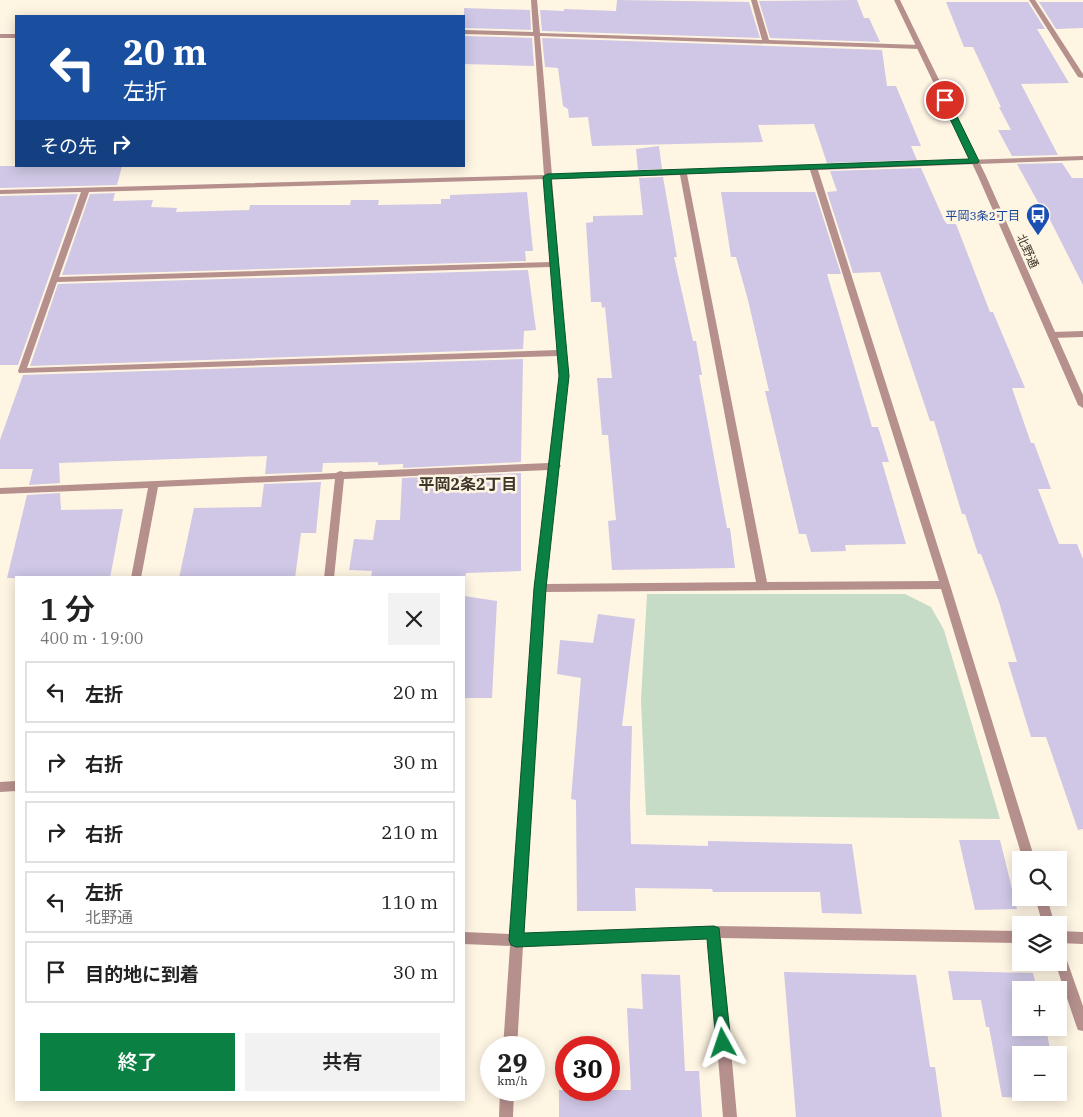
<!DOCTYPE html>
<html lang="ja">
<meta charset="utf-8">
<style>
:root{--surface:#fff;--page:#f2f2f2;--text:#222;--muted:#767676;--line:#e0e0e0;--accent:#0b8043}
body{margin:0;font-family:"IBM Plex Serif","Noto Sans JP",serif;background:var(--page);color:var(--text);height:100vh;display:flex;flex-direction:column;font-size:19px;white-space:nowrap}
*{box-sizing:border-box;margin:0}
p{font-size:16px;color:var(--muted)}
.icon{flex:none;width:28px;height:28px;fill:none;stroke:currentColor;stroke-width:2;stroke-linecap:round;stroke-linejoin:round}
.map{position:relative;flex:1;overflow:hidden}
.side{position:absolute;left:15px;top:576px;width:450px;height:525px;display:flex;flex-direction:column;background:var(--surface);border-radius:0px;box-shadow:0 2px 12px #0003}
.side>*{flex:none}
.top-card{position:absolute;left:15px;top:15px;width:450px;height:152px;border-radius:0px;box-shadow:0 2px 12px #0003;background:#1a4fa0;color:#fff;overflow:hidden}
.fabs{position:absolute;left:1012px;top:851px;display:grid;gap:10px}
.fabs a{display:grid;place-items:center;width:55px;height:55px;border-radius:0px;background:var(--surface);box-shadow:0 2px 12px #0003;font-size:25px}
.speed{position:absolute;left:480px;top:1036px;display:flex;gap:10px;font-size:25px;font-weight:700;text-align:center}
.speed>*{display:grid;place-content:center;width:65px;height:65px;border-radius:50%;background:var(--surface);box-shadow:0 2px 12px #0003;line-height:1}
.speed small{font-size:12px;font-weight:400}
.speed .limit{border:8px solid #d22;background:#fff;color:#111}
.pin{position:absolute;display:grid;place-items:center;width:42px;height:42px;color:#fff;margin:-21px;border:2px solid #fff;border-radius:50%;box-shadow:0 1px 5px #0007}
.me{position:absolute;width:55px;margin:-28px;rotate:355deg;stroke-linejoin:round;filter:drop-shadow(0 0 4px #0008)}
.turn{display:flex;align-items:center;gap:18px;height:105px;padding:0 25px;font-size:22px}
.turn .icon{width:65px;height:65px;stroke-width:2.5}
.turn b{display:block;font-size:35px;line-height:42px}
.then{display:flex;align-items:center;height:48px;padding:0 25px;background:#0003;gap:10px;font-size:19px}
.round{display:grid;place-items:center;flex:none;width:52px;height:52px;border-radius:0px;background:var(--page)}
.headline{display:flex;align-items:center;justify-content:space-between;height:85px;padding:0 25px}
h1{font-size:30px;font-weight:600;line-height:38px}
.action{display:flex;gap:10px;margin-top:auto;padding:10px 25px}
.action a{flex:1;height:58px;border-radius:0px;background:var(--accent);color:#fff;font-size:20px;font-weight:600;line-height:58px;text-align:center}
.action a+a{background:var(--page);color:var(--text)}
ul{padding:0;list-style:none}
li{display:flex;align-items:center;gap:15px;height:62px;margin:0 10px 8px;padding:0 15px;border:2px solid var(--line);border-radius:0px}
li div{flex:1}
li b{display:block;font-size:19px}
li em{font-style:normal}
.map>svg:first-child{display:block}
</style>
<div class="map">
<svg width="1083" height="1117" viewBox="0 0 1083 1117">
<rect width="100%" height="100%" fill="#fff5e3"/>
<path fill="#c6dcc7" d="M647 594H905L931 607 944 630 1000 819 646 815 641 700Z"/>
<g fill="#cfc7e5">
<path d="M617 0 749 2 760 38 542 31 540 10 564 11V9L616 11Z"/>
<path d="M857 0 864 18H869L880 42 770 38 759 1Z"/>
<path d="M946 2H1028L1045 29H1037L1069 83 1021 84 1058 155 1012 156 998 130H1011L999 107H1001L973 47H964Z"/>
<path d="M1039 2H1083V28L1056 29Z"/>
<path d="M464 8 530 10 531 30 464 28Z"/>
<path d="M464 36 532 38 534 66 464 64Z"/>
<path d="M542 38 882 50 887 86H896L921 146H911L917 160 827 163 814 124 758 125 763 142 592 146 588 117 569 118 568 109 563 106 558 68 545 67Z"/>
<path d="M659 146 662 169 638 170 636 149Z"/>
<path d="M1062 163 1072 178H1083V285L1042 204H1039L1017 164Z"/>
<path d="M0 166H122L117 185 0 188Z"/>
<path d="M921 168 944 220 947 224H956L990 312H993L1025 388H1012L1031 443H1034L1051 489H1038L1059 544H1077L1083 559V829L1078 830 1046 737H1031L1008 662H1017L999 602 981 554H978L965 514H962L934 421H930L880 272 853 273 827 192 837 191 830 171Z"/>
<path d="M663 177 677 257H674L693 341H696L702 375H699L727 528H730L735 568 612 570 608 521 616 520 608 435H602L597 378H612L605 307 602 308 601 302H591L586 223 593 222V216L643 215 639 178Z"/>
<path d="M527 192 533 251H525L526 261 62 275 90 194 115 193 113 201 153 200 151 207 177 208 176 212 249 210 250 205H350L351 200H379L378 205 441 204V199H450V195Z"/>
<path d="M721 192H815L841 274H827L872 427H878L889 462H882L906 544 845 545 846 551 811 552 806 534H799L765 391H769L748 300 736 257H731Z"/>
<path d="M78 194 18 365H0V196Z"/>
<path d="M528 270 536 330 524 331 523 349 30 366 58 284Z"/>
<path d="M523 359 521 462 403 468V464L378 465V462L323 463 322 472 265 474 267 456 59 463 60 483 29 485 33 469H0V440L23 375Z"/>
<path d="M521 473V571L466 573 465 578H371L372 571 349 570 354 539 373 540 376 520H400L402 478Z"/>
<path d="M321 482 316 533H301L295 578H179L194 508 261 507 264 484Z"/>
<path d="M60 493 61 510 123 509 110 578H7L27 495Z"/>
<path d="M464 596 497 601 492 698H464Z"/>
<path d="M598 614 635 619 622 726H632L630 805 631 844 708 846V841L852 844 862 914 822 913 820 892H713L712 889 635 888 636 911H577L576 800 571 799 581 678 557 674 560 640 593 643Z"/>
<path d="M959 840H1000L1017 909 975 910Z"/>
<path d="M948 971 1033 973 1037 990H1021V1028H1046L1051 1055H1021V1092H1040L1042 1099 1002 1097 989 1027H986L981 1000H953Z"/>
<path d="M784 972 916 975 930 1067H935L942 1117H796Z"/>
<path d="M641 974 680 975 685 1071H699L702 1117H559V1090H631L627 1008 643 1009Z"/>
</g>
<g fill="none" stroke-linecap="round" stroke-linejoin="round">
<g fill="#b5908d" fill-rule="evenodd">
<path d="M531 0H537L540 33 762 40 751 0H757L769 40 920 45 923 47 920 49 540 36 552 175 810 165 813 164 816 165 1083 156V160L818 170 950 585 1035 860H1023L941 589 545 592 524 934 714 926 1021 931V943L721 938 737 1117H723L708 938 523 946 517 1048H503L510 946 464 944V932L511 934 535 588 549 470 344 479 334 578H324L335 479 158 487 141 578H131L148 488 0 494V488L336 473 340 471 344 472 549 463 560 376 558 356 19 373 18 371 81 192 0 194V190L544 175 534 36 464 34V30L533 32ZM810 170 939 581 767 582 687 174ZM680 175 756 582 546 584 558 469 561 466 559 463 568 376 552 179ZM545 179 551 262 59 277 89 192ZM551 267 558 350 27 368 57 282Z"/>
<path d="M1029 0H1035L1083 74V78L1078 77Z"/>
<rect x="0" y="34" width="16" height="4"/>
<path d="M1083 331V337L1052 338 1048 335 1052 332Z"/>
<path d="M16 781V791L0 792V782Z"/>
<path d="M1035 898H1047L1055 925H1043Z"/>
<path d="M1059 931 1083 932V944L1059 943Z"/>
<path d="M1059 949 1063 951 1065 955 1083 1006V1031L1078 1030 1076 1025 1055 962H1059Z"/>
<path d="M500 1090H514L513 1117H499Z"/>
</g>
<path fill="#b5908d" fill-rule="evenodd" d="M894 0H900L986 176 1083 395V408L1078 405 978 176Z"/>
</g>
<path fill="#0b8043" stroke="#07532c" d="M945 98 949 100 979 161 978 163 551 179 569 376 546 588 524 933 714 926 719 928 731 1043 729 1048 723 1051 718 1048 716 1043 707 939 516 947 511 945 509 940 534 588 559 376 543 177 547 174 969 159 941 100Z"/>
<defs>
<g id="bus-pin" transform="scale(1.25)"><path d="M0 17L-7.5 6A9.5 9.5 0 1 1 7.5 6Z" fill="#1a4fb4" stroke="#fff5e3"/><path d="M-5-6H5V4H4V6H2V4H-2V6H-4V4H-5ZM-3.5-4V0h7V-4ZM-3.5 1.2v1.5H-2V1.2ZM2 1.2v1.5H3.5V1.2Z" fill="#fff"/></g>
</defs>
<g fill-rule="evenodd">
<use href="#bus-pin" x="1038" y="215"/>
</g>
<g text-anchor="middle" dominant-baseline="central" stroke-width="5" stroke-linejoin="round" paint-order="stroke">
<g font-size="12" fill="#164399" stroke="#fff5e3" text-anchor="end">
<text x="1020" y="215">平岡3条2丁目</text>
</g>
<g font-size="12" fill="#3d362b" stroke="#fff5e3">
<text transform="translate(1028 251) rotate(66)">北野通</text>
</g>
<g font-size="16" font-weight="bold" fill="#3d362b" stroke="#fff5e3">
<text x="468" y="484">平岡2条2丁目</text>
</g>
</g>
</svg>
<div class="fabs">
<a><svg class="icon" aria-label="search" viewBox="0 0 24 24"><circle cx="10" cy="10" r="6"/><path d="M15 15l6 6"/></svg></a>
<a><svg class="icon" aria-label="layers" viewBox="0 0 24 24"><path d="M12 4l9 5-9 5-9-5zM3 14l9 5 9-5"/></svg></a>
<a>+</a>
<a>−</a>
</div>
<div class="speed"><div>29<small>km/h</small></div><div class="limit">30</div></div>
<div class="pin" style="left:945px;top:100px;background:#d93025"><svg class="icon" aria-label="arrive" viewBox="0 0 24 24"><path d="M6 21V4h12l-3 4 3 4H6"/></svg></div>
<svg class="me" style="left:723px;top:1043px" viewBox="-20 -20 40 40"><path d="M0-17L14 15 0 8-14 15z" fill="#0b8043" stroke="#fff" stroke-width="4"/></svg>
<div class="top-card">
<div class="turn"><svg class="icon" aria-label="left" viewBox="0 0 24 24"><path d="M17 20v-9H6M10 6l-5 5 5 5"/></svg><div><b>20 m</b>左折</div></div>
<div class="then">その先<svg class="icon" aria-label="right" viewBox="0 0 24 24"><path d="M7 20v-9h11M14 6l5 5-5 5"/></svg></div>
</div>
<section class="side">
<div class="headline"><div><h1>1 分</h1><p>400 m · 19:00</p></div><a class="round"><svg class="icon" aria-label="close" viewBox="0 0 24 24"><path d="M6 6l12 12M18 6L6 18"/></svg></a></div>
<ul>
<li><svg class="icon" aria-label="left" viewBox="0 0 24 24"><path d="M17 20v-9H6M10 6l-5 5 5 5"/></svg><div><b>左折</b></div><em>20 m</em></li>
<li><svg class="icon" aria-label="right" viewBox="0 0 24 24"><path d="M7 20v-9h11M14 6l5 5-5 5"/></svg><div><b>右折</b></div><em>30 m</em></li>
<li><svg class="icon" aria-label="right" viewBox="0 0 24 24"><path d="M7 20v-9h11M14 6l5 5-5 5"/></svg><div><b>右折</b></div><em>210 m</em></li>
<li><svg class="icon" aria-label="left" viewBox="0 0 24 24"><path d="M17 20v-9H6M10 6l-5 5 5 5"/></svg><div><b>左折</b><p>北野通</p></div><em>110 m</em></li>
<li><svg class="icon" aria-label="arrive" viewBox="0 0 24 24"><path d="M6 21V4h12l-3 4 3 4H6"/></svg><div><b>目的地に到着</b></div><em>30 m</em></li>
</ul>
<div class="action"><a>終了</a><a>共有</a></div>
</section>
</div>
